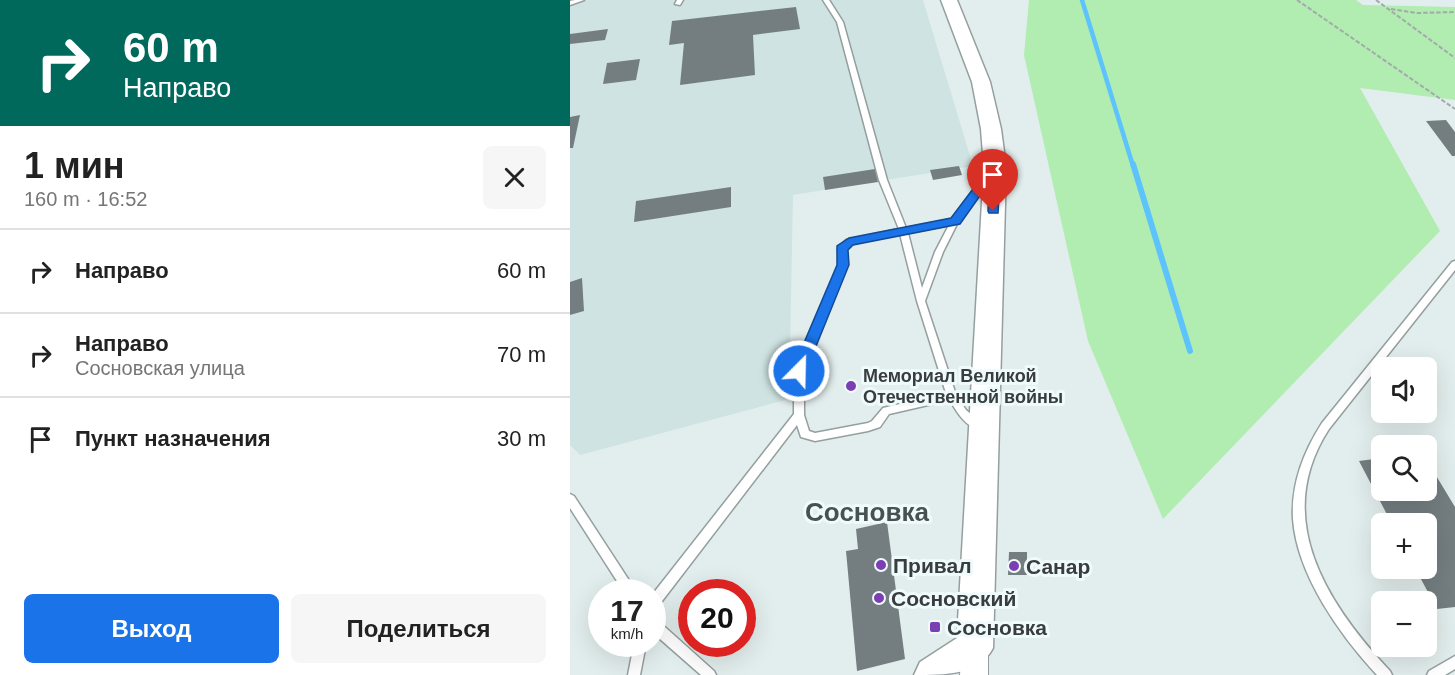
<!DOCTYPE html>
<html lang="ru">
<meta charset="utf-8">
<style>
:root{--surface:#fff;--page:#f6f6f6;--text:#222;--muted:#767676;--line:#e0e0e0;--accent:#1a73e8}
body{margin:0;font-family:Arial,sans-serif;background:var(--page);color:var(--text);height:100vh;display:flex;flex-direction:column;font-size:22px;white-space:nowrap}
*{box-sizing:border-box;margin:0}
p{font-size:20px;color:var(--muted)}
.icon{flex:none;width:33px;height:33px;fill:none;stroke:currentColor;stroke-width:2;stroke-linecap:round;stroke-linejoin:round}
.map{position:relative;flex:1;overflow:hidden}
.side{display:flex;flex-direction:column;background:var(--surface);width:570px}
.side>*{flex:none}
.banner{background:#00695c;color:#fff;overflow:hidden}
.tools{position:absolute;left:801px;top:357px;display:grid;gap:12px}
.tools a{display:grid;place-items:center;width:66px;height:66px;border-radius:9px;background:var(--surface);box-shadow:0 6px 24px #0002;font-size:30px}
.speed{position:absolute;left:18px;top:579px;display:flex;gap:12px;font-size:30px;font-weight:700;text-align:center}
.speed>*{display:grid;place-content:center;width:78px;height:78px;border-radius:50%;background:var(--surface);box-shadow:0 6px 24px #0002;line-height:1}
.speed small{font-size:15px;font-weight:400}
.speed .limit{border:9px solid #d22;background:#fff;color:#111}
.pin{position:absolute;display:grid;place-items:center;width:51px;height:51px;color:#fff;margin:-62px -26px;border-radius:50% 50% 50% 0;rotate:-45deg;box-shadow:0 0 6px #0007}
.pin .icon{rotate:45deg}
.me{position:absolute;width:66px;margin:-33px;rotate:23deg;stroke-linejoin:round;filter:drop-shadow(0 0 4px #0008)}
.turn{display:flex;align-items:center;gap:21px;height:126px;padding:0 24px;font-size:27px}
.turn .icon{width:78px;height:78px;stroke-width:2.5}
.turn b{display:block;font-size:42px;line-height:51px}
.round{display:grid;place-items:center;flex:none;width:63px;height:63px;border-radius:9px;background:var(--page)}
.head{display:flex;align-items:center;justify-content:space-between;height:102px;padding:0 24px}
h1{font-size:36px;font-weight:700;line-height:45px}
.action{display:flex;gap:12px;margin-top:auto;padding:12px 24px}
.action a{flex:1;height:69px;border-radius:9px;background:var(--accent);color:#fff;font-size:24px;font-weight:700;line-height:69px;text-align:center}
.action a+a{background:var(--page);color:var(--text)}
ul{padding:0;list-style:none}
li{display:flex;align-items:center;gap:18px;height:84px;padding:0 24px;border-top:2px solid var(--line)}
li div{flex:1}
li b{display:block;font-size:22px}
li em{font-style:normal}
main{display:flex;flex:1;min-height:0}
.map>svg:first-child{display:block}
</style>
<main>
<section class="side">
<div class="banner">
<div class="turn"><svg class="icon" aria-label="right" viewBox="0 0 24 24"><path d="M7 20v-9h11M14 6l5 5-5 5"/></svg><div><b>60 m</b>Направо</div></div>
</div>
<div class="head"><div><h1>1 мин</h1><p>160 m · 16:52</p></div><a class="round"><svg class="icon" aria-label="close" viewBox="0 0 24 24"><path d="M6 6l12 12M18 6L6 18"/></svg></a></div>
<ul>
<li><svg class="icon" aria-label="right" viewBox="0 0 24 24"><path d="M7 20v-9h11M14 6l5 5-5 5"/></svg><div><b>Направо</b></div><em>60 m</em></li>
<li><svg class="icon" aria-label="right" viewBox="0 0 24 24"><path d="M7 20v-9h11M14 6l5 5-5 5"/></svg><div><b>Направо</b><p>Сосновская улица</p></div><em>70 m</em></li>
<li><svg class="icon" aria-label="arrive" viewBox="0 0 24 24"><path d="M6 21V4h12l-3 4 3 4H6"/></svg><div><b>Пункт назначения</b></div><em>30 m</em></li>
</ul>
<div class="action"><a>Выход</a><a>Поделиться</a></div>
</section>
<div class="map">
<svg width="885" height="675" viewBox="0 0 885 675">
<rect width="100%" height="100%" fill="#e2eeed"/>
<path fill="#cee3e2" d="M0 0H353L403 166 223 195 219 399 10 455 0 445Z"/>
<path fill="#b1ecb1" d="M459 0H786L793 5 885 7V100L790 88 870 231 593 519 518 341 454 55Z"/>
<g fill="none" stroke-linecap="round" stroke-linejoin="round">
<path stroke="#5dc3fc" stroke-width="4.5" d="M512 0 563 166"/>
<path stroke="#5dc3fc" stroke-width="6" d="M563 164 620 351"/>
</g>
<g fill="#747e80">
<path d="M226 7 230 29 183 35 185 75 110 85 114 43 99 45 102 21Z"/>
<path d="M38 29 35 40 0 44V34Z"/>
<path d="M70 59 66 80 33 84 37 63Z"/>
<path d="M10 115 3 148H0V117Z"/>
<path d="M876 120 885 132V156H882L856 121Z"/>
<path d="M389 166 392 175 363 180 360 170Z"/>
<path d="M305 169 308 182 255 190 253 177Z"/>
<path d="M161 187V207L64 222 66 201Z"/>
<path d="M12 278 14 311 0 315V282Z"/>
<path d="M812 458V490H856V459L885 507V607L867 609 845 568H856V524H822L789 461Z"/>
<path d="M317 522 335 659 287 671 276 551 288 549 286 529Z"/>
<path d="M439 552H457V575H438Z"/>
</g>
<g fill="none" stroke-linecap="round" stroke-linejoin="round">
<g stroke="#949f9e" stroke-width="3">
<g id="lane">
<path d="M5 0H14L0 5V1Z"/>
<path d="M107 0H113L110 5 105 4Z"/>
<path d="M253 0H259L273 22 317 180 336 228 382 219 417 171H420L424 173 388 222 373 252 355 301 386 395 396 410 411 422 412 425 411 428C397 430 386 411 380 400L319 414 310 427 298 431 245 441 231 437 227 425 86 609 82 611V595L224 414V371L269 265 268 249 276 240 329 229 309 180 267 22ZM379 225 365 252 352 288 338 233ZM330 234 347 301 376 393 313 408 302 421 298 423 245 433 239 431 234 415V371L277 265 276 250 282 244Z"/>
<path d="M885 261V270L759 429C701 518 757 604 820 671L822 675H807C770 635 727 575 723 519 721 484 734 451 752 423L882 262Z"/>
<path d="M0 494 4 496 64 588 66 592H54L0 508Z"/>
<path d="M82 617 86 619 144 671 146 675H131L82 632Z"/>
<path d="M64 644H76L70 675H58Z"/>
<path d="M885 656V669L875 675H857L859 671Z"/>
</g>
</g>
<g stroke="#949f9e" stroke-width="2">
<path id="street" d="M405 635 414 639 418 648V675H390L392 648 396 639Z"/>
</g>
<g stroke="#949f9e" stroke-width="3">
<path id="secondary" d="M371 0H387L420 82 431 129 436 167 423 648C409 675 376 675 344 675L350 662 387 638 414 167 411 129 402 82Z"/>
</g>
<g stroke="#a2abaa" stroke-width="2" stroke-dasharray="4.5 2" stroke-linecap="butt">
<path d="M727 0 885 109"/>
<path d="M806 0 885 58"/>
<path d="M821 9 847 13 885 12"/>
</g>
<use href="#lane" fill="#fff" fill-rule="evenodd"/>
<use href="#street" fill="#fff" fill-rule="evenodd"/>
<use href="#secondary" fill="#fff" fill-rule="evenodd"/>
</g>
<path fill="#1a73e8" stroke="#114b97" stroke-width="1.5" d="M425 163 431 167 428 213H419L418 211 419 183 390 224 283 245 278 250 279 265 236 371 234 375H224L222 371 267 265V246L279 238 381 218 422 164Z"/>
<g fill="#7b3eb3" stroke="#effbfa" stroke-width="2">
<circle cx="281" cy="386" r="6"/>
<circle cx="311" cy="565" r="6"/>
<circle cx="444" cy="566" r="6"/>
<circle cx="309" cy="598" r="6"/>
<rect x="359" y="621" width="12" height="12" rx="3"/>
</g>
<g text-anchor="middle" dominant-baseline="central" stroke-width="6" stroke-linejoin="round" paint-order="stroke">
<g font-size="18" font-weight="bold" fill="#393d3d" stroke="#effbfa" text-anchor="start">
<text x="293" y="376">Мемориал Великой<tspan x="293" dy="21">Отечественной войны</tspan></text>
</g>
<g font-size="21" font-weight="bold" fill="#393d3d" stroke="#effbfa" text-anchor="start">
<text x="323" y="565">Привал</text>
<text x="456" y="566">Санар</text>
<text x="321" y="598">Сосновский</text>
<text x="377" y="627">Сосновка</text>
</g>
<g font-size="26" font-weight="bold" fill="#485151" stroke="#effbfa">
<text x="297" y="512">Сосновка</text>
</g>
</g>
</svg>
<div class="tools">
<a><svg class="icon" aria-label="sound" viewBox="0 0 24 24"><path d="M4 9h4l5-4v14l-5-4H4zM17 9q2 3 0 6"/></svg></a>
<a><svg class="icon" aria-label="search" viewBox="0 0 24 24"><circle cx="10" cy="10" r="6"/><path d="M15 15l6 6"/></svg></a>
<a>+</a>
<a>−</a>
</div>
<div class="speed"><div>17<small>km/h</small></div><div class="limit">20</div></div>
<div class="pin" style="left:423px;top:211px;background:#d93025"><svg class="icon" aria-label="arrive" viewBox="0 0 24 24"><path d="M6 21V4h12l-3 4 3 4H6"/></svg></div>
<svg class="me" style="left:229px;top:371px" viewBox="-20 -20 40 40"><circle r="17" fill="#1a73e8" stroke="#fff" stroke-width="3"/><path d="M0-11L8 9 0 5-8 9z" fill="#fff"/></svg>
</div>
</main>
